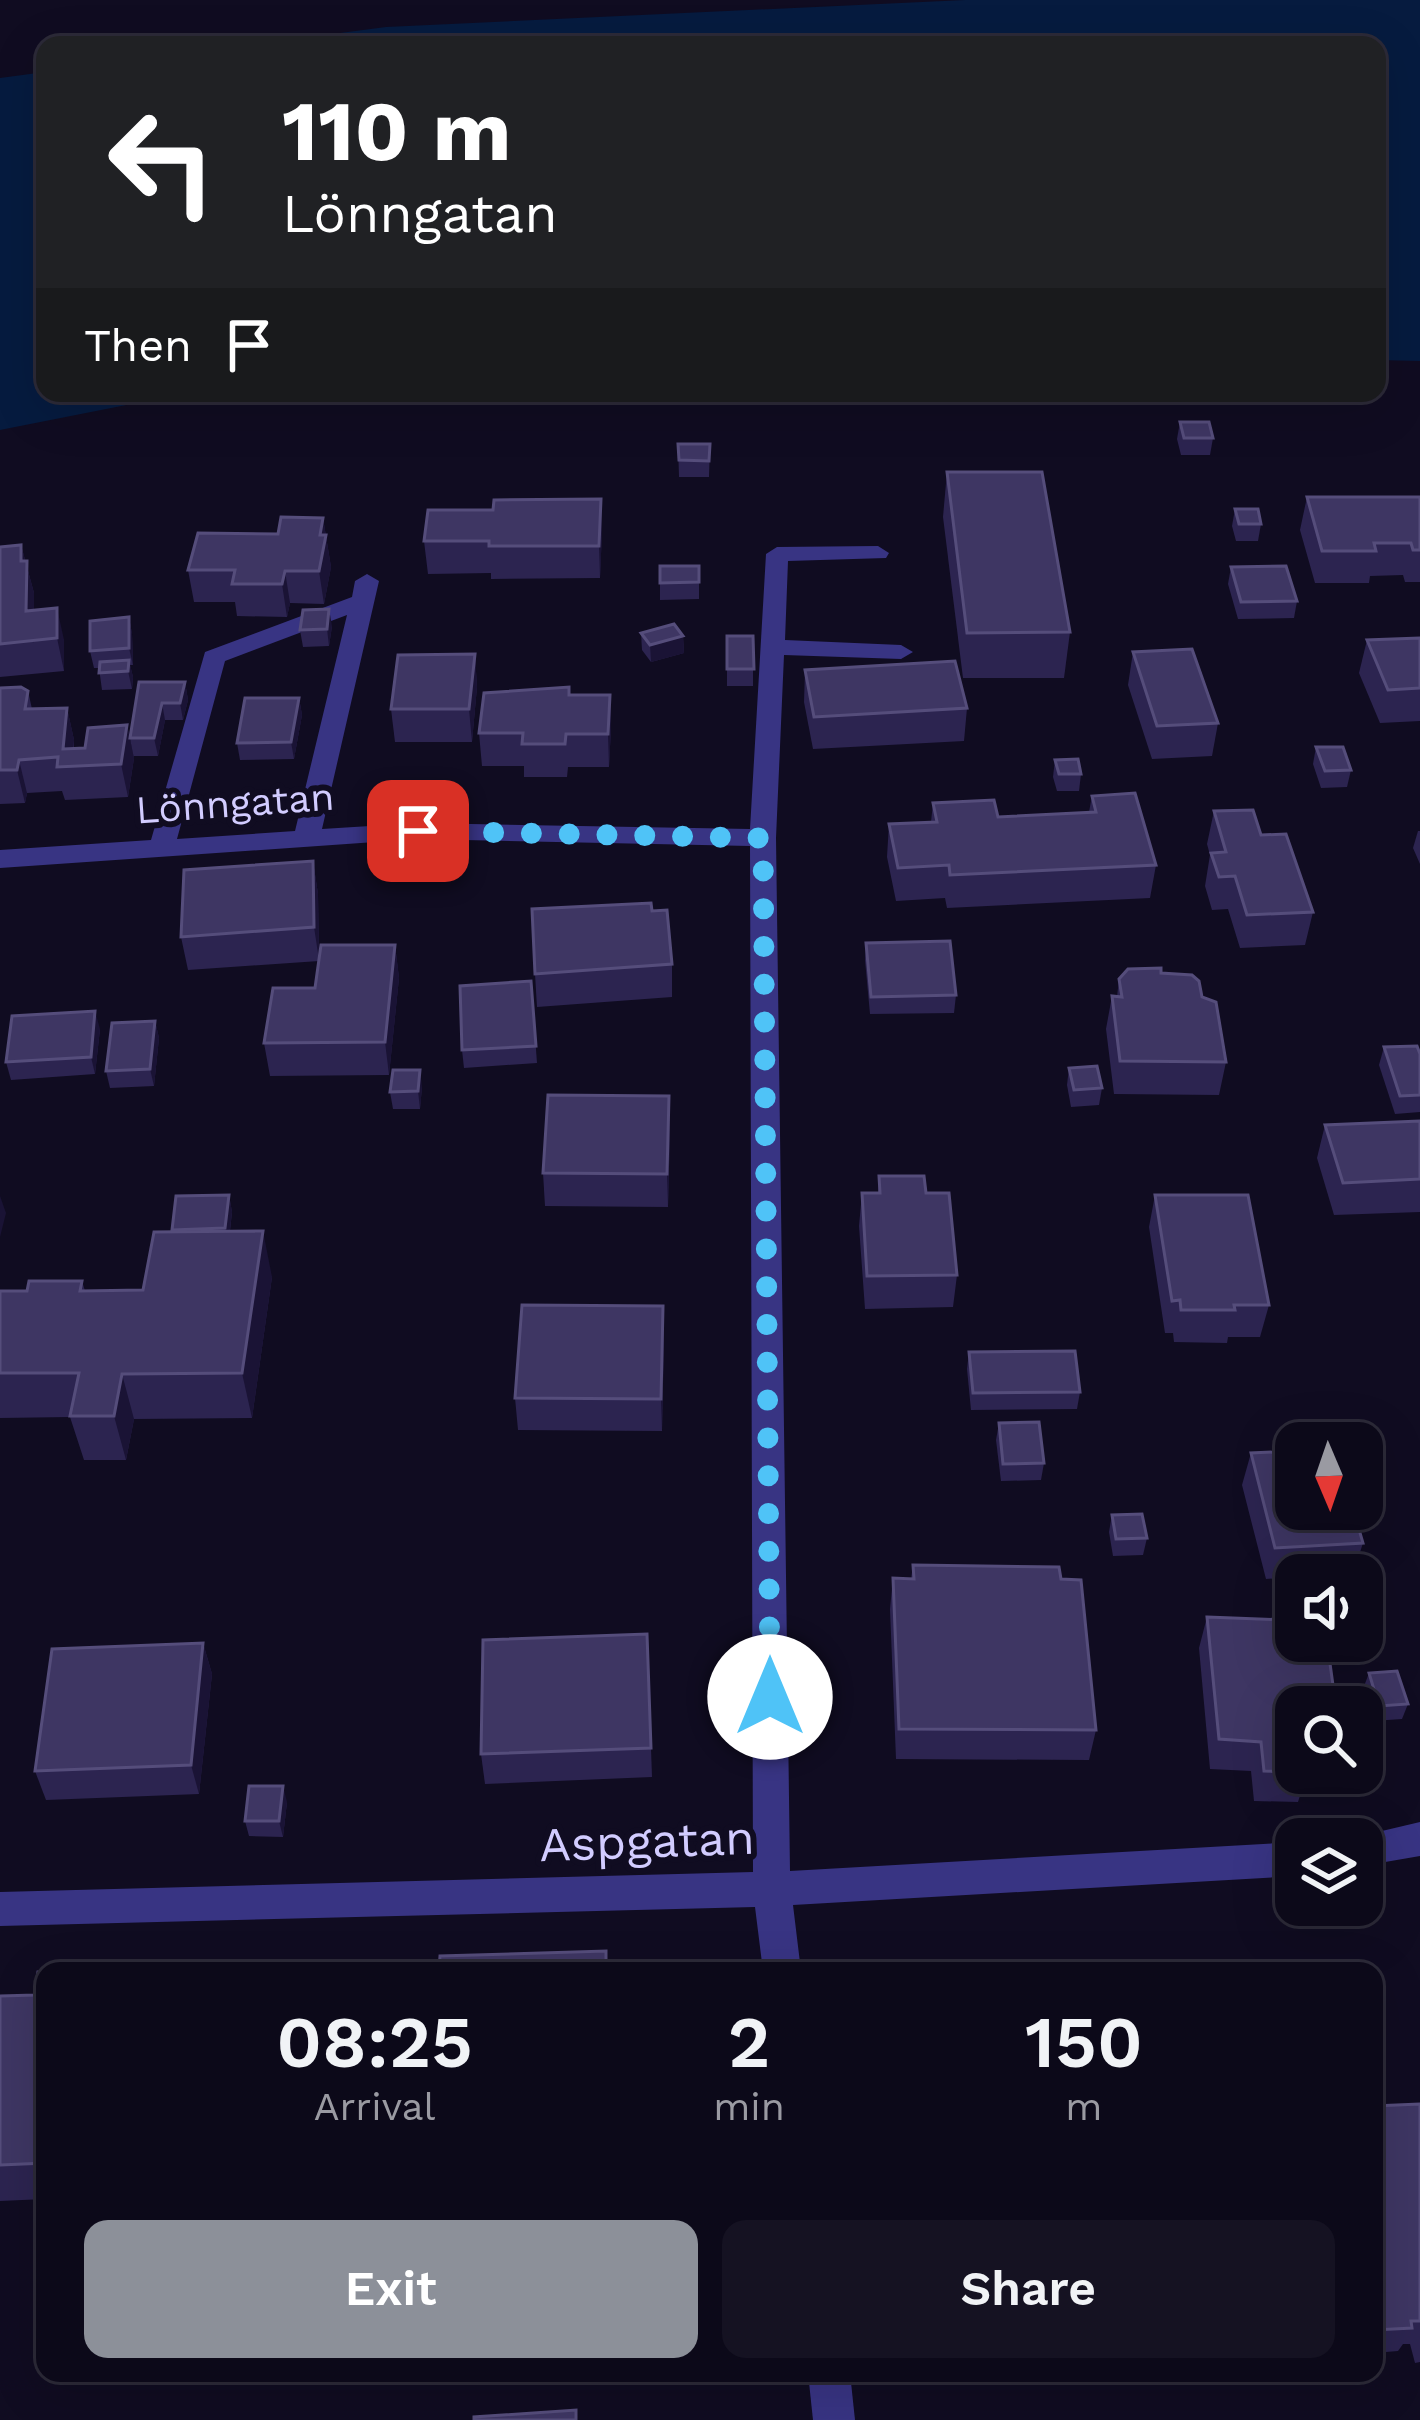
<!DOCTYPE html>
<meta charset="utf-8">
<style>
:root{--surface:#0c0919;--page:#151222;--text:#f1f3f6;--muted:#9a9aa2;--line:#2c2a38;--accent:#8c9099}
body{margin:0;font-family:"Work Sans",sans-serif;background:var(--page);color:var(--text);height:100vh;display:flex;flex-direction:column;font-size:45px;white-space:nowrap}
*{box-sizing:border-box;margin:0}
p{font-size:39px;color:var(--muted)}
.icon{flex:none;width:66px;height:66px;fill:none;stroke:currentColor;stroke-width:2;stroke-linecap:round;stroke-linejoin:round}
.map{position:relative;flex:1;overflow:hidden}
.drawer{position:absolute;left:36px;top:1962px;width:1347px;height:420px;display:flex;flex-direction:column;background:var(--surface);border-radius:24px;box-shadow:0 12px 48px #0002,0 0 0 3px var(--line)}
.drawer>*{flex:none}
.hud{position:absolute;left:36px;top:36px;width:1350px;height:366px;border-radius:24px;box-shadow:0 12px 48px #0002,0 0 0 3px var(--line);background:#202124;color:#fff;overflow:hidden}
.needle{width:78px;rotate:178deg}
.controls{position:absolute;left:1275px;top:1422px;display:grid;gap:24px}
.controls a{display:grid;place-items:center;width:108px;height:108px;border-radius:24px;background:var(--surface);box-shadow:0 12px 48px #0002,0 0 0 3px var(--line);font-size:60px}
.pin{position:absolute;display:grid;place-items:center;width:102px;height:102px;color:#fff;margin:-51px;border-radius:24px;box-shadow:0 6px 18px #0006}
.me{position:absolute;width:132px;margin:-66px;rotate:0deg;stroke-linejoin:round;filter:drop-shadow(0 0 9px #0008)}
.turn{display:flex;align-items:center;gap:42px;height:252px;padding:0 48px;font-size:54px}
.turn .icon{width:156px;height:156px;stroke-width:2.5}
.turn b{display:block;font-size:84px;line-height:102px}
.then{display:flex;align-items:center;height:114px;padding:0 48px;background:#0003;gap:24px;font-size:45px}
.eta{display:flex;justify-content:space-evenly;align-items:center;height:204px;text-align:center}
.eta b{font-size:72px;font-weight:600;line-height:84px}
.action{display:flex;gap:24px;margin-top:auto;padding:24px 48px}
.action a{flex:1;height:138px;border-radius:24px;background:var(--accent);color:#fff;font-size:48px;font-weight:600;line-height:138px;text-align:center}
.action a+a{background:var(--page);color:var(--text)}
.map>svg:first-child{display:block}
</style>
<div class="map">
<svg width="1420" height="2420" viewBox="0 0 1420 2420">
<rect width="100%" height="100%" fill="#100c21"/>
<g fill="#061b3f">
<path d="M965 0H1420V361L1377 360V45H249L386 27Z"/>
<path d="M45 72V393H187L0 430V78Z"/>
</g>
<g fill="none" stroke-linecap="round" stroke-linejoin="round">
<g fill="#383483" fill-rule="evenodd">
<path d="M878 546 889 553 886 558 788 561 785 640 901 645 913 652 901 659 784 655 776 838 790 1871 1296 1842V1876L793 1905 801 1971H763L755 1907 0 1926V1892L753 1872 750 846 418 839 0 868V850L151 840 205 652 352 597 355 581 367 574 379 581 322 829 418 823 750 829 766 554 777 547ZM347 615 295 831 177 839 225 661Z"/>
<path d="M1420 1822V1856L1362 1866V1839H1348Z"/>
<path d="M808 2373H850L855 2420H813Z"/>
</g>
</g>
<g fill="#2c2450">
<path d="M1180 422 1213 438 1210 455H1181L1177 439Z"/>
<path d="M678 444H710L709 477H679Z"/>
<path d="M947 472 1070 632 1064 678H963L943 517Z"/>
<path d="M1307 497H1420V582H1405L1403 575 1370 576 1369 583H1315L1300 530Z"/>
<path d="M1235 509 1261 524 1258 541H1236L1232 526Z"/>
<path d="M323 518 331 567 324 604 290 603 287 617 237 616 235 602H194L188 570 278 534Z"/>
<path d="M602 531 600 578 491 579V573L428 574 424 541Z"/>
<path d="M21 545 34 593V610L64 640V671L0 677V547Z"/>
<path d="M660 566H699V599L660 600Z"/>
<path d="M1231 567 1297 601 1294 618 1238 619 1228 584Z"/>
<path d="M129 617 132 634 133 665H130L133 677 132 689 102 690 99 668H94L90 651Z"/>
<path d="M332 626 329 646 303 647 300 630Z"/>
<path d="M641 633 683 636 684 653 651 662 642 650Z"/>
<rect x="727" y="636" width="26" height="50"/>
<path d="M1420 638V721L1380 723 1359 673 1367 640Z"/>
<path d="M1133 652 1218 723 1212 756 1152 759 1128 685Z"/>
<path d="M475 654 477 687 472 742H395L391 709Z"/>
<path d="M805 670 967 708 964 741 813 749 804 702Z"/>
<path d="M139 682H185L188 700 183 720H165L158 756H133L130 738Z"/>
<path d="M0 688 28 691 32 709 67 708 74 740V748H85L127 725 134 758 128 797 65 800 62 791 27 793 25 803 0 804Z"/>
<path d="M570 695H610L611 728 609 767H568L567 777H524V766H482L479 733Z"/>
<path d="M299 698 302 715 294 759 240 760 237 743Z"/>
<path d="M1316 747 1351 770 1347 787 1321 788 1313 764Z"/>
<path d="M1055 760 1081 774 1079 791H1057L1053 777Z"/>
<path d="M1092 796 1156 865 1150 898 947 908 945 898 896 901 887 857 889 824 931 822 933 803 998 817 1089 812Z"/>
<path d="M1214 811 1261 835 1313 912 1305 945 1240 948 1228 909 1212 910 1205 886 1210 855 1207 844Z"/>
<path d="M1418 831H1420V864L1413 848Z"/>
<path d="M313 861 318 894 319 959 395 945 399 978 389 1075 270 1076 264 1043 315 988 319 961 188 970 181 937Z"/>
<path d="M652 911 672 964V997L537 1007 535 974Z"/>
<path d="M866 943 956 995 954 1013 870 1014 865 960Z"/>
<path d="M1161 973 1226 1062 1219 1095 1114 1094 1106 1029 1112 996 1117 997 1119 979Z"/>
<path d="M531 981 537 1063 464 1068 462 1050Z"/>
<path d="M155 1021 159 1038 154 1086 110 1088 106 1071Z"/>
<path d="M100 1029 95 1074 11 1080 6 1062Z"/>
<path d="M1384 1047 1420 1054V1112L1395 1114 1379 1065Z"/>
<path d="M1069 1068 1102 1088 1099 1105 1071 1107 1067 1085Z"/>
<path d="M422 1087 420 1109H393L390 1092Z"/>
<path d="M1420 1121V1212L1334 1215 1317 1158 1325 1125Z"/>
<path d="M670 1129 668 1207 545 1206 543 1173Z"/>
<path d="M879 1176 926 1193 957 1275 953 1307 865 1309 859 1226 862 1193H878Z"/>
<path d="M229 1195 232 1212 230 1231 272 1277 252 1418 134 1419 126 1460H84L70 1417 0 1418V1291H27L82 1281 85 1291 143 1290 172 1232V1230Z"/>
<path d="M1155 1195 1269 1305 1260 1337H1228L1227 1343 1174 1342 1173 1333H1165L1149 1227Z"/>
<path d="M664 1338 662 1431 518 1430 515 1398Z"/>
<path d="M969 1352 1080 1392 1077 1409 971 1410 967 1369Z"/>
<path d="M999 1423 1044 1463 1041 1480 1001 1481 996 1440Z"/>
<path d="M1251 1453 1363 1543 1353 1574 1296 1575V1577L1266 1579 1242 1485Z"/>
<path d="M1112 1515 1147 1538 1143 1555 1113 1556 1109 1532Z"/>
<path d="M913 1565 1061 1579 1096 1730 1089 1760 896 1759 890 1609 893 1578 911 1579Z"/>
<path d="M1207 1617 1296 1707V1773H1331V1775L1307 1774 1298 1802 1254 1801 1251 1771 1210 1769 1199 1648Z"/>
<path d="M647 1634 652 1777 485 1784 481 1754Z"/>
<path d="M203 1643 212 1674 199 1794 46 1800 35 1771Z"/>
<path d="M1369 1673 1408 1704 1402 1719 1373 1721 1363 1689Z"/>
<path d="M287 1802 283 1837 249 1836 245 1821Z"/>
<path d="M45 1972V2199L0 2201V1996L35 1995Z"/>
<path d="M1420 2104V2362L1415 2363 1410 2344H1403L1398 2351 1374 2353V2106Z"/>
<path d="M628 2373H685V2374L629 2378Z"/>
</g>
<g fill="#1a1335">
<path d="M601 499 602 531 600 578 599 546Z"/>
<path d="M323 518 331 567 324 604 319 571 320 535Z"/>
<path d="M21 545 34 593V643L26 611Z"/>
<path d="M285 571 290 603 287 617 282 584Z"/>
<path d="M57 608 64 640V671L57 638Z"/>
<path d="M329 609 332 626 329 646 327 629Z"/>
<path d="M129 617 132 634 133 665 129 648Z"/>
<path d="M683 636 684 653 651 662 650 645Z"/>
<path d="M475 654 477 687 472 742 469 709Z"/>
<path d="M129 660 133 677 132 689 128 671Z"/>
<path d="M185 682 188 700 183 720 180 703Z"/>
<path d="M610 695 611 728 609 767 608 734Z"/>
<path d="M299 698 302 715 294 759 291 742Z"/>
<path d="M162 703 165 720 158 756 154 738Z"/>
<path d="M67 708 74 740 72 766 63 749Z"/>
<path d="M127 725 134 758 128 797 121 764Z"/>
<path d="M19 760 27 793 25 803 17 770Z"/>
<path d="M313 861 318 894 319 960 314 927Z"/>
<path d="M395 945 399 978 389 1075 385 1042Z"/>
<path d="M95 1011 100 1029 95 1074 91 1057Z"/>
<path d="M155 1021 159 1038 154 1086 150 1069Z"/>
<path d="M420 1070 422 1087 420 1109 418 1091Z"/>
<path d="M669 1096 670 1129 668 1207 667 1174Z"/>
<path d="M229 1195 232 1212 228 1245 225 1228Z"/>
<path d="M0 1196 6 1213 0 1237Z"/>
<path d="M263 1231 272 1277 252 1418 242 1373Z"/>
<path d="M663 1306 664 1338 662 1431 661 1399Z"/>
<path d="M122 1374 134 1419 126 1460 114 1416Z"/>
<path d="M203 1643 212 1674 199 1794 191 1765Z"/>
<path d="M283 1786 287 1802 283 1837 279 1821Z"/>
</g>
<g fill="#3e3663" stroke="#554d7b" stroke-width="3">
<path d="M1180 422H1209L1213 438H1184Z"/>
<path d="M678 444H710L709 461 679 460Z"/>
<path d="M947 472H1042L1070 632 967 633Z"/>
<path d="M1307 497H1420V550H1413L1411 543H1374L1376 551H1322Z"/>
<path d="M601 499 599 546H489V541H424L428 510H493L494 500Z"/>
<path d="M1235 509H1258L1261 524H1239Z"/>
<path d="M281 517 323 518 320 535H326L319 571H285L282 584H232L235 570H188L198 533 278 534Z"/>
<path d="M21 545V561H27L26 611 57 608V638L0 644V547Z"/>
<path d="M660 566H699V582L660 583Z"/>
<path d="M1286 566 1297 601 1241 602 1231 567Z"/>
<path d="M329 609 327 629 300 630 303 610Z"/>
<path d="M129 617V648L90 651V621Z"/>
<path d="M674 624 683 636 650 645 641 633Z"/>
<path d="M727 636H753L754 669H727Z"/>
<path d="M1420 638V688L1388 690 1367 640Z"/>
<path d="M1192 649 1218 723 1157 726 1133 652Z"/>
<path d="M475 654 469 709H391L398 655Z"/>
<path d="M129 660 128 671 99 673 100 662Z"/>
<path d="M955 661 967 708 814 717 805 670Z"/>
<path d="M139 682H185L180 703H162L154 738H130Z"/>
<path d="M21 687 28 691 25 709 67 708 63 749 85 748 88 728 127 725 121 764 57 767 58 757 19 760 17 770H0V688Z"/>
<path d="M569 687V695H610L608 734H566L565 744H522L523 733H479L484 693Z"/>
<path d="M245 698H299L291 742 237 743Z"/>
<path d="M1316 747H1343L1351 770 1325 771Z"/>
<path d="M1078 759 1081 774H1059L1055 760Z"/>
<path d="M1135 793 1156 865 950 875 949 865 898 868 889 824 937 822 933 803 994 800 998 817 1096 812 1092 796Z"/>
<path d="M1253 810 1261 835 1286 834 1313 912 1247 915 1235 876 1219 877 1211 853 1226 852 1214 811Z"/>
<path d="M313 861 314 927 181 937 184 870Z"/>
<path d="M651 903 652 911 667 910 672 964 535 974 532 909Z"/>
<path d="M950 941 956 995 871 997 866 943Z"/>
<path d="M321 945H395L385 1042 264 1043 273 988H315Z"/>
<path d="M1161 968V973L1192 975 1199 981 1202 997 1216 1002 1226 1062 1120 1061 1112 996 1122 997 1119 979 1128 969Z"/>
<path d="M531 981 536 1046 462 1050 460 986Z"/>
<path d="M95 1011 91 1057 6 1062 12 1016Z"/>
<path d="M155 1021 150 1069 106 1071 112 1023Z"/>
<path d="M1417 1046 1420 1054V1095L1400 1096 1384 1047Z"/>
<path d="M1097 1066 1102 1088 1074 1090 1069 1068Z"/>
<path d="M393 1070H420L418 1091 390 1092Z"/>
<path d="M548 1095 669 1096 667 1174 543 1173Z"/>
<path d="M1420 1121V1179L1343 1183 1325 1125Z"/>
<path d="M879 1176H924L926 1193H949L957 1275 867 1276 862 1193H880Z"/>
<path d="M229 1195 225 1228 172 1230 176 1196Z"/>
<path d="M1155 1195H1248L1269 1305H1234L1235 1310H1181L1180 1300 1172 1301Z"/>
<path d="M263 1231 242 1373 122 1374 114 1416H70L79 1373H0V1291H27L29 1281H82L80 1291 143 1290 154 1232Z"/>
<path d="M522 1305 663 1306 661 1399 515 1398Z"/>
<path d="M1075 1351 1080 1392 973 1393 969 1352Z"/>
<path d="M1039 1422 1044 1463 1003 1464 999 1423Z"/>
<path d="M1296 1451V1509H1353L1363 1543 1275 1548 1251 1453Z"/>
<path d="M1142 1514 1147 1538 1116 1539 1112 1515Z"/>
<path d="M913 1565 1059 1567 1061 1579 1081 1580 1096 1730 899 1729 893 1578 914 1579Z"/>
<path d="M1207 1617 1287 1620 1290 1648 1328 1649 1336 1707H1296V1772L1264 1771 1261 1742 1219 1739Z"/>
<path d="M647 1634 651 1748 481 1754 483 1640Z"/>
<path d="M203 1643 191 1765 35 1771 52 1649Z"/>
<path d="M1397 1671 1408 1704 1379 1706 1369 1673Z"/>
<path d="M249 1786H283L279 1821H245Z"/>
<path d="M606 1951V1970L655 1968V1971H439L440 1956Z"/>
<path d="M38 1972H45V2163L0 2165V1996L35 1995Z"/>
<path d="M1420 2104V2321H1411L1412 2328 1374 2330V2228H1383L1374 2189V2106Z"/>
<path d="M576 2410V2420H474V2417Z"/>
</g>
<g fill="none" stroke-linecap="round" stroke-linejoin="round">
<path stroke="#4fc3f7" stroke-width="21" stroke-dasharray="0 37.8" d="M418 831 763 838 770 1697"/>
</g>
<g text-anchor="middle" dominant-baseline="central" stroke-width="12" stroke-linejoin="round" paint-order="stroke">
<g font-size="39" fill="#d2ccff" stroke="#100c21">
<text transform="translate(235 803) rotate(-4)">Lönngatan</text>
</g>
<g font-size="48" fill="#d2ccff" stroke="#100c21">
<text transform="translate(647 1841) rotate(-2)">Aspgatan</text>
</g>
</g>
</svg>
<div class="controls">
<a><svg class="needle" viewBox="-14 -14 28 28"><path d="M0-13l5 13h-10z" fill="#e53935"/><path d="M0 13l5-13h-10z" fill="#9a9aa2"/></svg></a>
<a><svg class="icon" aria-label="sound" viewBox="0 0 24 24"><path d="M4 9h4l5-4v14l-5-4H4zM17 9q2 3 0 6"/></svg></a>
<a><svg class="icon" aria-label="search" viewBox="0 0 24 24"><circle cx="10" cy="10" r="6"/><path d="M15 15l6 6"/></svg></a>
<a><svg class="icon" aria-label="layers" viewBox="0 0 24 24"><path d="M12 4l9 5-9 5-9-5zM3 14l9 5 9-5"/></svg></a>
</div>
<div class="pin" style="left:418px;top:831px;background:#d93025"><svg class="icon" aria-label="arrive" viewBox="0 0 24 24"><path d="M6 21V4h12l-3 4 3 4H6"/></svg></div>
<svg class="me" style="left:770px;top:1697px" viewBox="-20 -20 40 40"><circle r="19" fill="#fff"/><path d="M0-13L10 11 0 6-10 11z" fill="#4fc3f7"/></svg>
<div class="hud">
<div class="turn"><svg class="icon" aria-label="left" viewBox="0 0 24 24"><path d="M17 20v-9H6M10 6l-5 5 5 5"/></svg><div><b>110 m</b>Lönngatan</div></div>
<div class="then">Then<svg class="icon" aria-label="arrive" viewBox="0 0 24 24"><path d="M6 21V4h12l-3 4 3 4H6"/></svg></div>
</div>
<section class="drawer">
<div class="eta">
<div><b>08:25</b><p>Arrival</p></div>
<div><b>2</b><p>min</p></div>
<div><b>150</b><p>m</p></div>
</div>
<div class="action"><a>Exit</a><a>Share</a></div>
</section>
</div>
